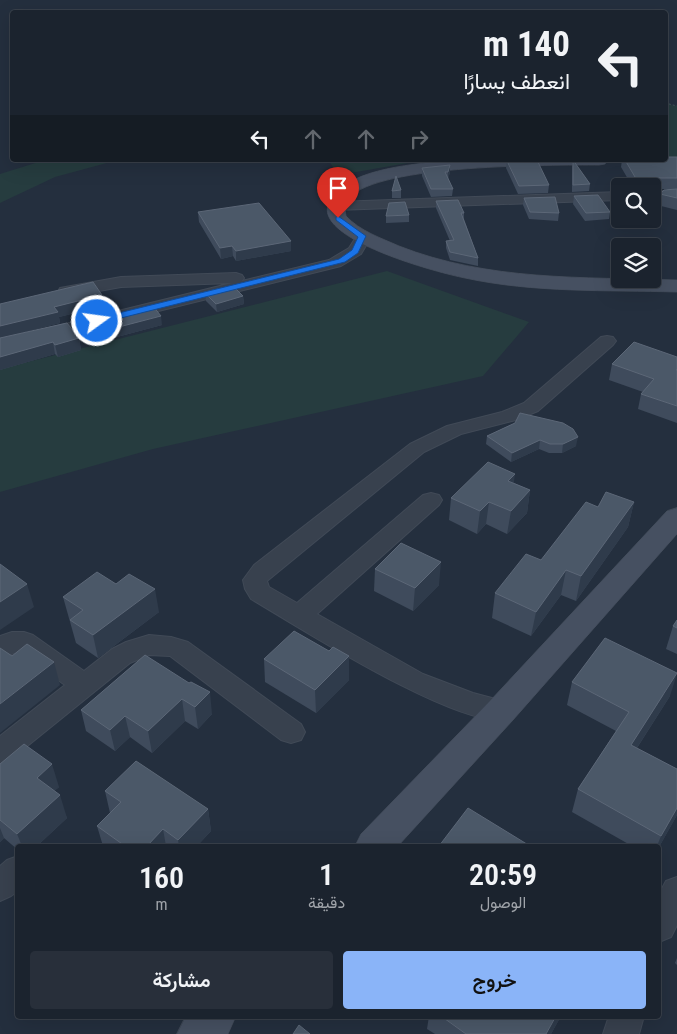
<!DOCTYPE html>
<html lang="ar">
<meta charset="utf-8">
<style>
:root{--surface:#1b232e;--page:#282f3a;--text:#f1f3f6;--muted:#a0a4aa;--line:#39404a;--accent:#8ab4f8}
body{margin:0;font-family:"Roboto Condensed",Vazirmatn,sans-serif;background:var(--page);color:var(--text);direction:rtl;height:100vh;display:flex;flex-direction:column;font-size:19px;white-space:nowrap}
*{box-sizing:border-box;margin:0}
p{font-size:16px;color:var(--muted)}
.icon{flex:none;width:28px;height:28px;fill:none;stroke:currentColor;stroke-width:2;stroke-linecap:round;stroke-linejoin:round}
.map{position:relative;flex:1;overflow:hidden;direction:ltr}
.panel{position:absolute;left:15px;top:844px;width:646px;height:175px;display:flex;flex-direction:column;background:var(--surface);border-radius:5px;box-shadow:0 5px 20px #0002,0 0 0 1px var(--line);direction:rtl}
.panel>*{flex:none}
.top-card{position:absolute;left:10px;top:10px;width:658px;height:152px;border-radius:5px;box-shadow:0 5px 20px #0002,0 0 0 1px var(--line);direction:rtl;background:#1b232e;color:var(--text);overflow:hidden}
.controls{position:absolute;left:611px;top:178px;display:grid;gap:10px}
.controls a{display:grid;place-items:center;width:50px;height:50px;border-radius:5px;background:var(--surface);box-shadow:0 5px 20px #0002,0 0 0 1px var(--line);font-size:25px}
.pin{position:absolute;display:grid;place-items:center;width:42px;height:42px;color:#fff;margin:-51px -21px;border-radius:50% 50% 50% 0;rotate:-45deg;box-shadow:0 0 5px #0007}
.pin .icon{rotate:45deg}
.me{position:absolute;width:55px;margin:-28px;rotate:76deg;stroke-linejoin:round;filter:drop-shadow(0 0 4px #0008)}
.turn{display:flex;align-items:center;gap:18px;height:105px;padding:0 15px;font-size:22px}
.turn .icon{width:65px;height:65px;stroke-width:2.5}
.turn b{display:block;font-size:35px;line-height:42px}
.lanes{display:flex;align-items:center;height:48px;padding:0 15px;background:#0003;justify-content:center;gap:25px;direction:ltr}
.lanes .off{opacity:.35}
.eta{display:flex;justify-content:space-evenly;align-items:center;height:85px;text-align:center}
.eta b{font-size:30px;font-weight:600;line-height:35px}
.action{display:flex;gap:10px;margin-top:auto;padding:10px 15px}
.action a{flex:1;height:58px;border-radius:5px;background:var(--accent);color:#111;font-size:20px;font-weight:600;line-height:58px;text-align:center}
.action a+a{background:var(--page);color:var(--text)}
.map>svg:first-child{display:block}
</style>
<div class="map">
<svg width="677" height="1034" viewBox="0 0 677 1034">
<rect width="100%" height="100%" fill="#242f3e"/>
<g fill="#263c3f">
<path d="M665 104 677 106V160L665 159Z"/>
<path d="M45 160H118L55 177 0 203V174Z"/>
<path d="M328 160H425L339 175Z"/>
<path d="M387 271 529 322 483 376 153 449 0 492V369Z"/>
</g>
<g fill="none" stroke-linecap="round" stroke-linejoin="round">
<g stroke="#414a57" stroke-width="2">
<g id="street">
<rect x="652" y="191" width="25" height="8"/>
<path d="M620 192V200L336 210 331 209 329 206 331 203 336 202Z"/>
<path d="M363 232 368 234 371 237 361 254 341 266 0 350V340L232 283 121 287 66 297 60 296 58 292 60 288 121 277 236 273 242 275 244 278 242 281 329 260 349 248 358 234Z"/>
<path d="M607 336 613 337 616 341 613 345 538 411 516 420 461 434 424 452 267 581 269 587 297 603 423 495 431 493 439 495 442 500 439 505 317 614 423 674 473 693 511 703 515 711 511 719C465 734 297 626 251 599L245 589 243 580 254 565 410 444 447 426 502 412 524 403 601 337Z"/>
<path d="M12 632H24L33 635 84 671 112 649 126 642 149 635 171 637 188 642 301 724 305 732 301 740 291 743 281 740 170 656 149 655 130 663 10 760 0 764V736L65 685 19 652 0 657V636Z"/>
<path d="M18 856V891L11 896 0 901V866L7 860Z"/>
<path d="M677 877V925L671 937 659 942V894L666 881Z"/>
<path d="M609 1016H644L639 1034H603Z"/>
</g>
</g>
<g stroke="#414a57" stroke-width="1">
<g id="secondary">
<path d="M454 160H607L605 164 599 165C552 165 378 164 349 198 345 203 345 210 346 216 360 231 381 238 399 246 488 281 583 277 677 280V292C607 290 534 293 465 278 435 272 342 246 329 217 326 211 327 205 331 199 350 167 419 164 454 160Z"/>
<path d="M677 508V534L513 720 398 846H355L361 834 489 702 667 511Z"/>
<path d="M186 1016H236L228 1034H177Z"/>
</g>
</g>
<path stroke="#3f5557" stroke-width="1" stroke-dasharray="2 2" stroke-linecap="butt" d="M665 103 677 106"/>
<use href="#street" fill="#38414e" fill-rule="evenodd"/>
<use href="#secondary" fill="#465061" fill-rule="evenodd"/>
</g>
<g fill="#3f4b5c">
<path d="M677 157V210L657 205 660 194 668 189H652V186H632L621 167 622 160H665Z"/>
<path d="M573 160 590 184 589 191 572 192V167Z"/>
<path d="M507 161 549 185 548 193 518 194 506 168Z"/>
<path d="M450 165V172L448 179 453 189 452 196 431 197 422 176V168Z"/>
<path d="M401 190V198H392V191Z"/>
<path d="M574 196 610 212 609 219 585 221 573 204Z"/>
<path d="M524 198 559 213 558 221 529 219 523 205Z"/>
<path d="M436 201 464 213V219L478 258V266L450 260 446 248V241H450L436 208Z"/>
<path d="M198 212 291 241V251L236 261 233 256 221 259 199 222Z"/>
<path d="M409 215V222L386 223V216Z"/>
<path d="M205 293 243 296 244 304 217 312 206 301Z"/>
<path d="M102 295 104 306 59 317 60 323 4 337 79 338 81 350 58 357 55 354 0 370V304Z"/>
<path d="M107 317 162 325 117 337 108 325Z"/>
<path d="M677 357V423L638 409 641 394 643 392 609 380 612 364Z"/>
<path d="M515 423 576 446 562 453H549L539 449 511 462 486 444 487 436Z"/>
<path d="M514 483 530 490 527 513 507 534 486 524 477 534 449 520 451 498Z"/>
<path d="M634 502 628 527 576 601 561 595 531 636 492 618 495 593 541 560 598 507Z"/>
<path d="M375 569 439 585 413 611 374 591Z"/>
<path d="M63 597 159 612 98 658 76 643Z"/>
<path d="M677 620V654L666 649 673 626Z"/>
<path d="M329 651 349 656V680L316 713 265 682 264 659Z"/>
<path d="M145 655 212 714 198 729 185 721 152 753 130 737 115 751 86 731 81 710Z"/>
<path d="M572 682 670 696 637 748 677 769V815L659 847V846H632L572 812 578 789 616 731 567 705Z"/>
<path d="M0 764 59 787 54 791 67 818 37 846H18V850L4 838 0 842Z"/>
<path d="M105 791 208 809 211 831 197 846H103L97 826 110 813Z"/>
<path d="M677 958V965L675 963Z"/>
<path d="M429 1016H561L551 1034H435L427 1029Z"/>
</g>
<g fill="#2f3b4b">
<path d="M424 160H436L424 161Z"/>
<path d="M450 165V172L448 180V172Z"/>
<path d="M291 241V251L236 261V251Z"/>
<path d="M232 246 233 256 221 259 220 248Z"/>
<path d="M102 295 104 306 59 317 60 323 0 338V326L54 307Z"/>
<path d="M243 296 244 304 217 312 216 304Z"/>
<path d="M161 316 162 325 117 337 115 328Z"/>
<path d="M79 338 81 350 58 357 55 345Z"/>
<path d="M53 342 55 354 0 370V357Z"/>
<path d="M578 437 576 446 562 453 563 444Z"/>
<path d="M540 440 539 449 511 462 512 453Z"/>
<path d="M515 474 512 496 508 481Z"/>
<path d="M530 490 527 513 507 534 511 511Z"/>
<path d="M489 502 486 524 477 534 480 511Z"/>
<path d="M634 502 628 527 576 601 581 576Z"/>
<path d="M441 562 439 585 413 611 415 588Z"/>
<path d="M566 570 561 595 531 636 536 612Z"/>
<path d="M27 584 34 607 0 630V602Z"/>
<path d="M155 589 159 612 98 658 93 635Z"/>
<path d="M349 656V680L316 713 315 690Z"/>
<path d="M54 662 60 685 0 733V704Z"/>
<path d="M677 674 670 696 624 768 631 745Z"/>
<path d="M210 692 212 714 198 729 195 707Z"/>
<path d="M182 699 185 721 152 753 148 731Z"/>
<path d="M125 716 130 737 115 751 110 730Z"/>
<path d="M52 764 59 787 44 800 37 778Z"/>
<path d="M60 795 67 818 37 846H22L17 834Z"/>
<path d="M677 808V815L659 847V846H657L661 836Z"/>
<path d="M208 809 211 831 197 846H179L178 840Z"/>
<path d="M0 828 4 838 0 842Z"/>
<path d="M163 829 166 846H147Z"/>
<path d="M556 1016H561L551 1034H546Z"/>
</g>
<g fill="#4b5868" stroke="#5c6777">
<path d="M665 157H677V178H654L652 181 638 182 625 160H665Z"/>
<path d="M537 160 549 185 519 186 507 161Z"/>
<path d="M573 160 590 184 573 185Z"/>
<path d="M450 165 448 172H445L453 189H431L422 168Z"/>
<path d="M396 176 401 190 392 191Z"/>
<path d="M677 189V198L660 194 664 190Z"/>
<path d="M598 195 610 212 586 213 574 196Z"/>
<path d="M555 197 559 213 530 212 524 198Z"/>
<path d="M458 200 464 213H461L478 258 450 252 446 241 454 240 436 201Z"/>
<path d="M405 202 409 215 386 216 389 203Z"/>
<path d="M259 203 291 241 236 251 232 246 220 248 198 212Z"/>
<path d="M93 282 102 295 54 307 58 312 0 326V304Z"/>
<path d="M233 286 243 296 216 304 205 293Z"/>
<path d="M153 306 161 316 115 328 107 317Z"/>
<path d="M67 323 79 338 55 345 53 342 0 357V338Z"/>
<path d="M634 342 677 357V369L676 370H677V406L641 394 654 379 612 364Z"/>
<path d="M520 413 563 423 573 429 578 437 563 444H550L540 440 512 453 487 436 515 423Z"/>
<path d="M488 462 515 474 508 481 530 490 511 511 489 502 480 511 451 498Z"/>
<path d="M606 492 634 502 581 576 566 570 536 612 495 593 526 554 541 560 586 502 598 507Z"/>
<path d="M401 543 441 562 415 588 375 569Z"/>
<path d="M0 564 27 584 0 602Z"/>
<path d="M97 572 116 584 129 574 155 589 93 635 70 620 83 610 63 597Z"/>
<path d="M677 620V628L673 626Z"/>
<path d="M294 631 329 651 333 647 349 656 315 690 264 659Z"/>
<path d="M605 638 677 673 631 745 677 769V808L661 836 578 789 629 712 572 682Z"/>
<path d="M27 644 54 662 0 704V648L12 656Z"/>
<path d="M145 655 189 683 191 682 210 692 195 707 182 699 148 731 125 716 110 730 81 710Z"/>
<path d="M24 744 52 764 37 778 60 795 17 834 0 820V764Z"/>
<path d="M136 761 208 809 178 840 163 829 147 846H125L97 826 121 802 105 791Z"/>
<path d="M468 808 530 846H439Z"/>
<path d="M441 1016H556L546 1034H466Z"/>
<path d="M299 1025 310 1034H293Z"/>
</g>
<path fill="#1a73e8" stroke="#114b97" d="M338 216 366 236 358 253 345 262 97 324 93 321 94 319 339 259 352 250 358 237 336 220V217Z"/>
</svg>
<div class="controls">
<a><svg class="icon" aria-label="search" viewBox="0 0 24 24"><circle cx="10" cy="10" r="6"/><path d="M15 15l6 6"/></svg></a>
<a><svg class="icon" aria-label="layers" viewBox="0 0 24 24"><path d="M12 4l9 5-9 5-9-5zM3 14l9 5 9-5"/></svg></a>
</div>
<div class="pin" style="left:338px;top:218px;background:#d93025"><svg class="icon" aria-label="arrive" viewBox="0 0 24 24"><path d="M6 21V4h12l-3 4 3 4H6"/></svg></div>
<svg class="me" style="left:97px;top:321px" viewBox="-20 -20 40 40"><circle r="17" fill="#1a73e8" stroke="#fff" stroke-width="3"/><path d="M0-11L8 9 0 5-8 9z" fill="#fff"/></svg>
<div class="top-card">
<div class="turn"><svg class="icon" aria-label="left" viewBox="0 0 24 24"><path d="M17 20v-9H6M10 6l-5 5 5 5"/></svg><div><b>140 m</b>انعطف يسارًا</div></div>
<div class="lanes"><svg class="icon" aria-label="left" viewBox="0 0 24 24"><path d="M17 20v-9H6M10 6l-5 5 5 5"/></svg><svg class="icon off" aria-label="ahead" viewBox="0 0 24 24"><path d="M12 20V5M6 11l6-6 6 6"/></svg><svg class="icon off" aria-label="ahead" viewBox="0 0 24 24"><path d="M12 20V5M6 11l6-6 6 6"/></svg><svg class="icon off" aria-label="right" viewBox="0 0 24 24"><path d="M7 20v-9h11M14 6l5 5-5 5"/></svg></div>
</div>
<section class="panel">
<div class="eta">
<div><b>20:59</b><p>الوصول</p></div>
<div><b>1</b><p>دقيقة</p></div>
<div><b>160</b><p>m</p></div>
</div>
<div class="action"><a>خروج</a><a>مشاركة</a></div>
</section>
</div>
